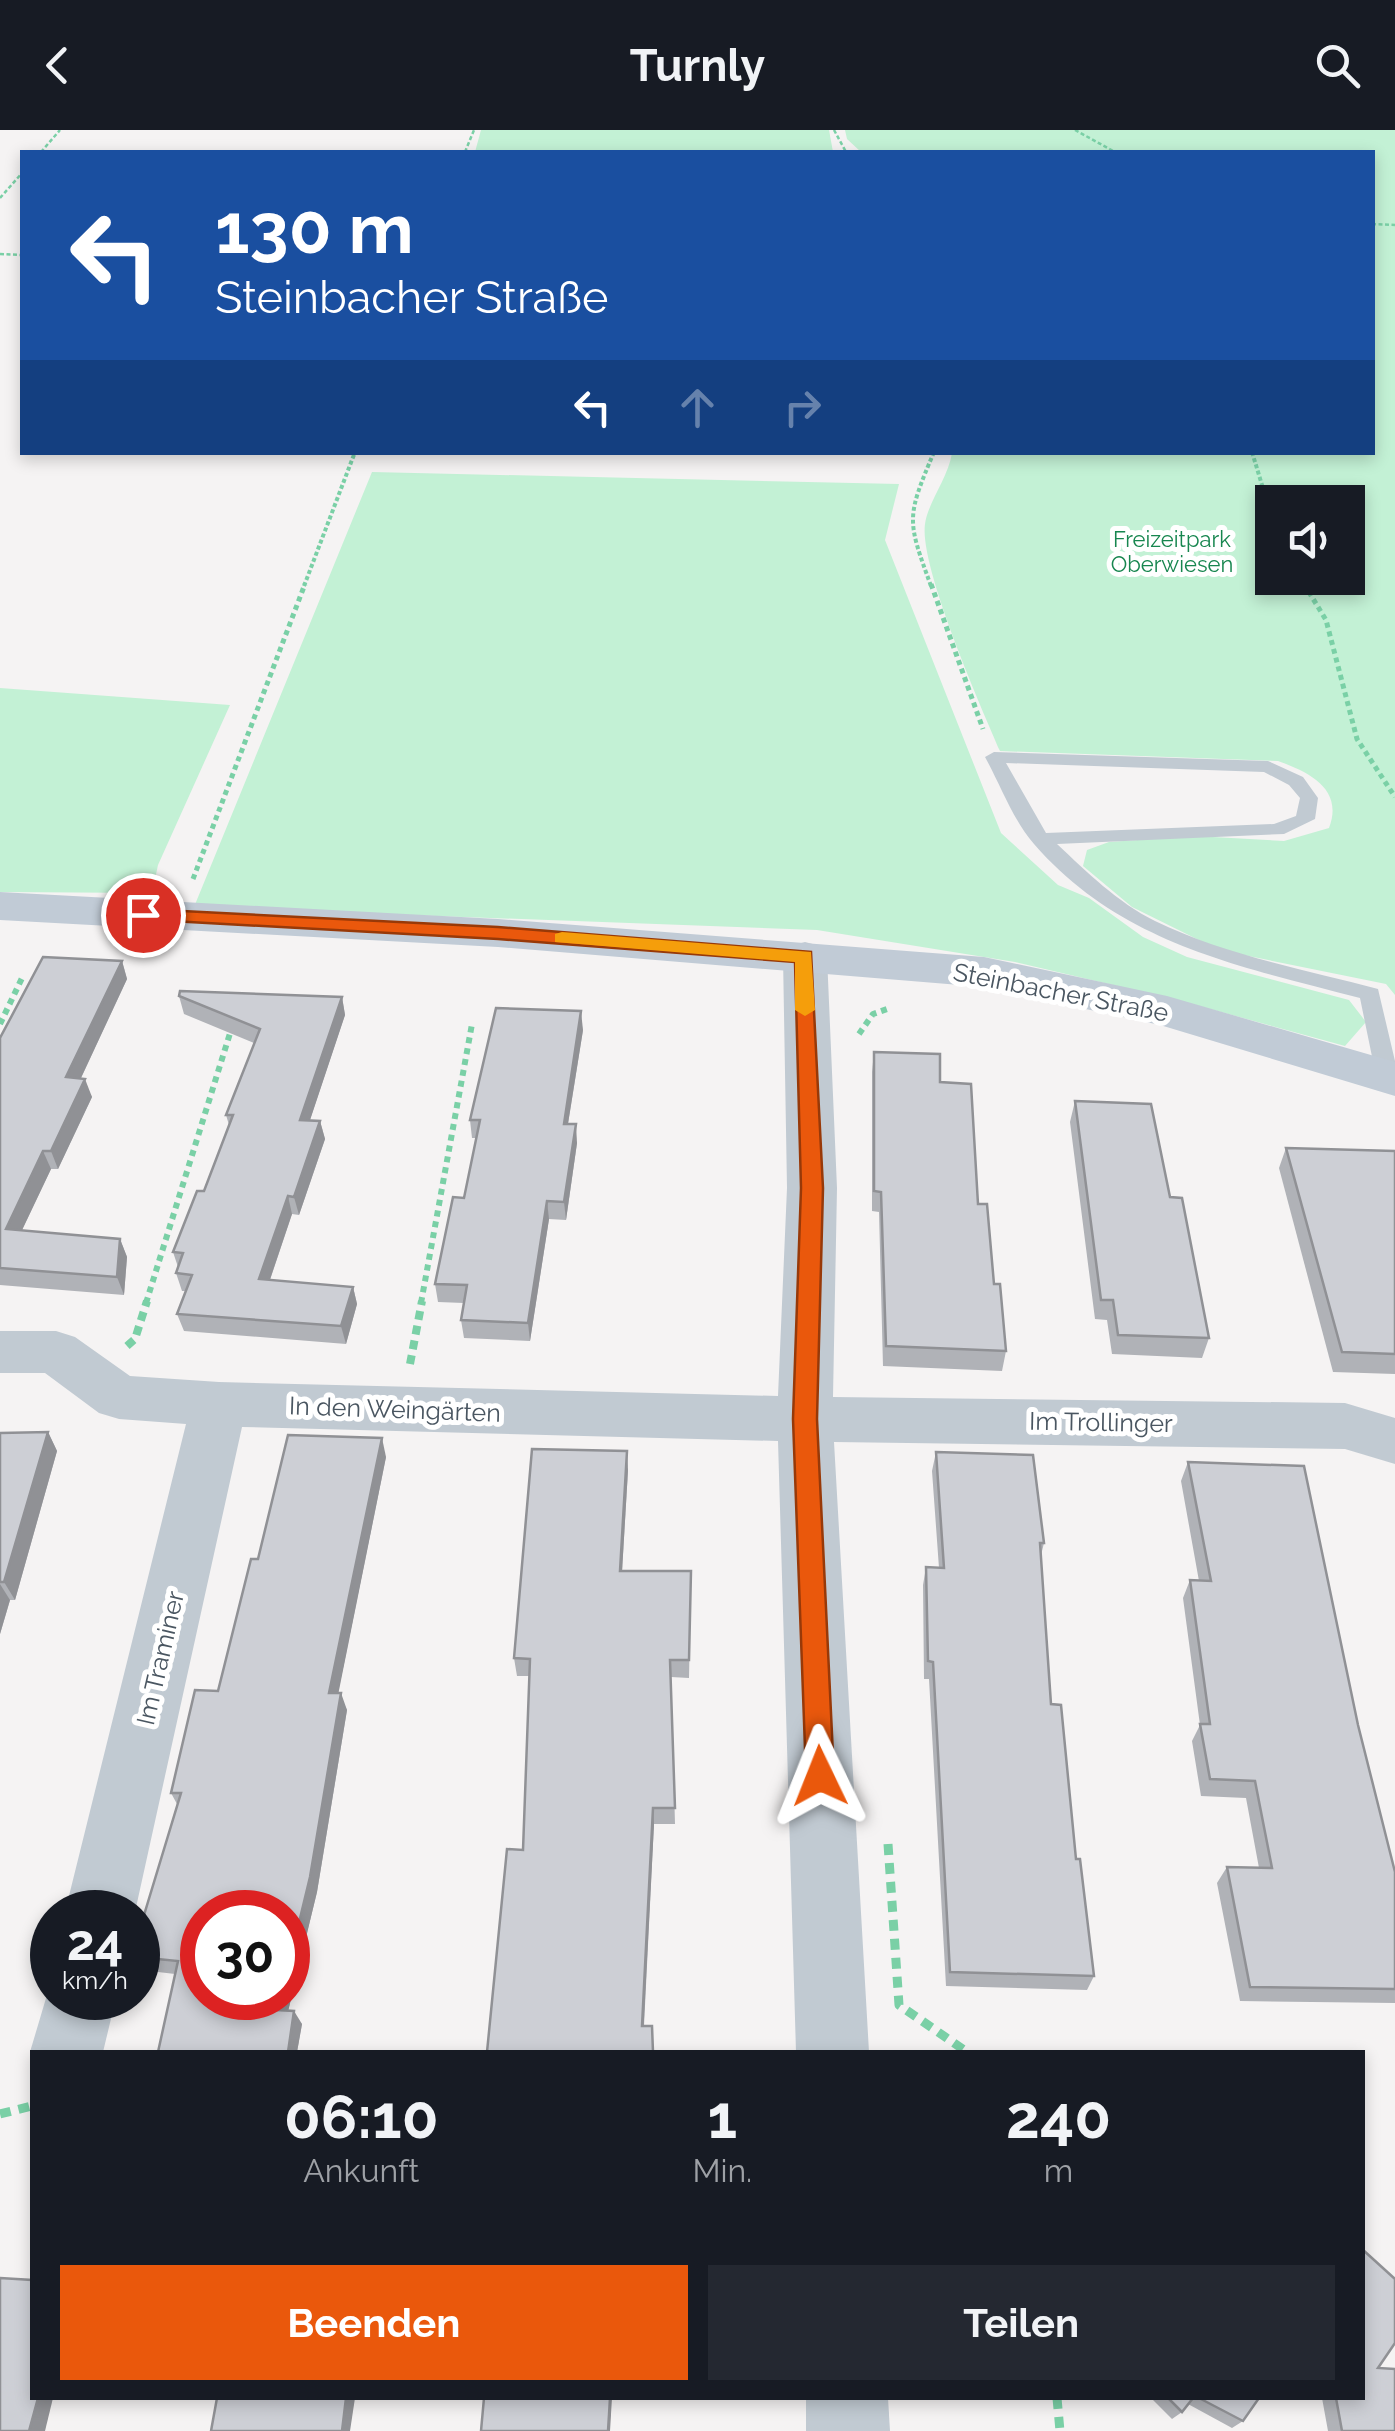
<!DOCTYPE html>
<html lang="de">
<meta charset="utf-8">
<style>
:root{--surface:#171b24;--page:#242831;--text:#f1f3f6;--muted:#9ea1a6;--accent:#ea580c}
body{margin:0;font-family:Raleway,sans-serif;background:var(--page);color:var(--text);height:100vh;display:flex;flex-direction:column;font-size:38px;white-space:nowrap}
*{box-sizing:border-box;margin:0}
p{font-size:32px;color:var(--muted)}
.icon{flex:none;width:55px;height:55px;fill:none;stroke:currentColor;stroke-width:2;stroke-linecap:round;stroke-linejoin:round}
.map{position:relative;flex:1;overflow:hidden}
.details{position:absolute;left:30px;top:1920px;width:1335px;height:350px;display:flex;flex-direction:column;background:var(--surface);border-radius:0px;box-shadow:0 5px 15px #0003}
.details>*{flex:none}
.hud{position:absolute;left:20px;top:20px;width:1355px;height:305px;border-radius:0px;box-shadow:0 5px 15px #0003;background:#1a4fa0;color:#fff;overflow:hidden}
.fabs{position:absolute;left:1255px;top:355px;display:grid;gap:20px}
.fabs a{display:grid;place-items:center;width:110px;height:110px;border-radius:0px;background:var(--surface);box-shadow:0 5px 15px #0003;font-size:50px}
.speed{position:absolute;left:30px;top:1760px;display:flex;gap:20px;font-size:50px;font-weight:700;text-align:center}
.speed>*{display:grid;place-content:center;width:130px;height:130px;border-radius:50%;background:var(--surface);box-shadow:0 5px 15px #0003;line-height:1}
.speed small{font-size:25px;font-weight:400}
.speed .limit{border:15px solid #d22;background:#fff;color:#111}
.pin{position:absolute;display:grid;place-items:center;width:85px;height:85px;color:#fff;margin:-42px;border:5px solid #fff;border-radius:50%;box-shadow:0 2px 10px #0007}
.me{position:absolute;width:110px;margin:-55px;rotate:358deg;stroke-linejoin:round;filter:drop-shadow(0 0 8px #0008)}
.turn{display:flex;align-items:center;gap:35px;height:210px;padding:0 30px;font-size:45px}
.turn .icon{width:130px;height:130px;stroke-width:2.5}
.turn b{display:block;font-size:70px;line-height:85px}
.lanes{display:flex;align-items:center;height:95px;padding:0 30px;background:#0003;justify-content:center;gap:50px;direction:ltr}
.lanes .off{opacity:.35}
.eta{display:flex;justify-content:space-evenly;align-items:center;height:170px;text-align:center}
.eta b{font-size:60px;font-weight:700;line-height:70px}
.cta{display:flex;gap:20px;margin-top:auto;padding:20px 30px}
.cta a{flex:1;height:115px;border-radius:0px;background:var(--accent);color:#fff;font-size:40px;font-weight:700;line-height:115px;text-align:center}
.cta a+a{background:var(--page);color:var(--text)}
header{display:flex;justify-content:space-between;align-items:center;height:130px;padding:0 30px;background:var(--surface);font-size:45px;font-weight:700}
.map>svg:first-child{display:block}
</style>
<header><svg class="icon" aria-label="back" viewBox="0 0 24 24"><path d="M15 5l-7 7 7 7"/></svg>Turnly<svg class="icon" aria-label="search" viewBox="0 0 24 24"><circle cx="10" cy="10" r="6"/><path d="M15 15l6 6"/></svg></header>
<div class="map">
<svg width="1395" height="2301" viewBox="0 0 1395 2301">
<rect width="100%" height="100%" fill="#f5f3f3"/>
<g fill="#c3f1d5" fill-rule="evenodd">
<path d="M481 0H829L833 22H475Z"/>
<path d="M845 0H1395V865L1386 854 1219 820 1132 777 1083 736 1087 720 1109 712 1195 706 1284 711 1329 698C1344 659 1309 642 1278 631L1000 621C981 577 919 436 925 394 928 372 948 348 952 323L1372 322V22H861L847 9ZM1272 372H1348V448H1272Z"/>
<path d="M372 342 899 354 885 410 1001 703 1058 755 1089 768 1143 807 1187 827 1349 870 1366 892 1345 916 1181 871 1015 832 817 800 194 777Z"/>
<path d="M0 558 230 575 158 735 152 763 0 762Z"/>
</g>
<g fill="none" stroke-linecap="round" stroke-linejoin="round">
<g stroke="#7ad0a6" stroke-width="2.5" stroke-dasharray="4 2.5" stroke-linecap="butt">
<path d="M834 0 846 22"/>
<path d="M1075 0 1115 22"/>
<path d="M41 22 60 0"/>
<path d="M465 22 474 0"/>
<path d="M0 68 22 43"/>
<path d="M1372 94 1395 95"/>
<path d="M0 124 22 125"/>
</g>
<g stroke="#7ad0a6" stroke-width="4" stroke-dasharray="4 2.5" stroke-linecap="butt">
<path d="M1252 322 1272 388"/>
<path d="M1300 448 1305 456"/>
<path d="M304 456 355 322"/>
<path d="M931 456C907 390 906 388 934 322"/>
</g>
<g stroke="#7ad0a6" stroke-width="5" stroke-dasharray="5 4" stroke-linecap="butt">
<path d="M931 454 983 599"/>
<path d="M1304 454 1326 490 1357 609 1395 667"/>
<path d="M193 749 305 454"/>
</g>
<g stroke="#7ad0a6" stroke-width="6" stroke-dasharray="6 5" stroke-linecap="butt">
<path d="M0 894 23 846"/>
<path d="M859 904 873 884 890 878"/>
<path d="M146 1173 232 897"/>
<path d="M421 1173 472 894"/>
</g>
<g stroke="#7ad0a6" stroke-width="8" stroke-dasharray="9 6" stroke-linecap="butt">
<path d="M127 1216 135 1209 147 1171"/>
<path d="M410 1234 422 1171"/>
</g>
<g stroke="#7ad0a6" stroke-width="9" stroke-dasharray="11 8" stroke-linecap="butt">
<path d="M888 1714 899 1875 967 1922"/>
<path d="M0 1984 32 1976"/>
<path d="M1057 2268 1060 2301"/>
</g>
<path fill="#c1cad2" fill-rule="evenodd" d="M994 622 1268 631 1303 647 1318 668 1315 689 1284 704 1057 714C1087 742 1117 772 1155 791 1225 825 1303 839 1378 859L1395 931V951H1379L1376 946 1360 868C1239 836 1121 814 1034 714 1013 690 1000 654 985 627ZM1006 633 1264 642 1289 655 1300 668 1296 686 1274 694 1046 703Z"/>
<g fill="#c1cad2" fill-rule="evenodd">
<path d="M805 812 820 816 827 826 837 1058 833 1267 1345 1273 1395 1288V1334L1345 1319 834 1312 869 1922H796L778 1311 242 1297 135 1782H65L186 1294 119 1289 99 1283 45 1243H0V1201H56L75 1207 130 1246 219 1252 778 1266 787 1058 783 826 790 816Z"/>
<path d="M52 1848V1868H116L103 1922H32V1927L30 1922Z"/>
<path d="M806 2268H888L890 2301H806Z"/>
</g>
<path fill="#c1cbd6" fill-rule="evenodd" d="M0 762 498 789 984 827 1167 866 1395 932V966L1160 895 984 857 498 817 0 790Z"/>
</g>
<g fill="#b0b2b7">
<path d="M122 831 127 849 81 948 92 967 58 1039H51L22 1100 120 1109 127 1127 124 1165 0 1155V908Z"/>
<path d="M179 866 342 867 345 885 310 990 320 991 325 1009 299 1085 292 1084 270 1150 353 1157 357 1174 346 1214 184 1201 177 1184 186 1161H182L176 1143 178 1137 173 1122 204 1061 229 995 226 985 254 913 184 884Z"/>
<path d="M583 900 568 994 577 1013 566 1090 549 1089 530 1211 464 1208 461 1190 464 1173 438 1172 435 1154 464 1068 477 1008H472L470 990Z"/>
<path d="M874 922 940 952 978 1074 1006 1221 1002 1241 883 1236 879 1082 872 1081V942Z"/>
<path d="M1075 971 1170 1067 1209 1208 1202 1228 1112 1224 1107 1190 1095 1189 1070 992Z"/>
<path d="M1286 1018 1395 1021V1244L1333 1242 1279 1038Z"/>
<path d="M48 1302 57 1321 15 1470H10L0 1504V1303Z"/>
<path d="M936 1322 1044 1413 1041 1425 1051 1574 1094 1846 1087 1860 946 1856 929 1549H924L923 1455 926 1437 939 1438 932 1341Z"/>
<path d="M386 1327 338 1563 347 1580 317 1762 288 1881 302 1894 297 1922H158L175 1844 141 1840 138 1835V1805L177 1674 171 1663 218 1561 258 1429Z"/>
<path d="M1188 1332 1358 1595 1395 1742V1873L1240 1871 1217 1753 1227 1737 1259 1738 1246 1668 1201 1666 1192 1611 1200 1595 1183 1468 1190 1450 1199 1451 1181 1351Z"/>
<path d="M628 1340 622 1441H691L689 1548 671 1547 675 1694H654L644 1896 523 1720 530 1546H517L514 1528Z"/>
<path d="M1378 2238 1395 2301H1328L1322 2268H1362Z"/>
<path d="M1151 2268H1259L1243 2291 1232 2298 1188 2274 1182 2282 1172 2289Z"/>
</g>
<g fill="#909195">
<path d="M122 831 127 849 73 965 66 947Z"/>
<path d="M342 867 345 885 304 1008 300 990Z"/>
<path d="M581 881 583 900 565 1012 564 994Z"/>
<path d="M85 949 92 967 58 1039 51 1021Z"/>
<path d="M320 991 325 1009 299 1085 294 1067Z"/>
<path d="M576 994 577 1013 566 1090 564 1072Z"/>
<path d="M43 1021 51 1039 14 1117 6 1099Z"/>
<path d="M288 1066 292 1084 264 1167 259 1149Z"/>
<path d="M547 1071 549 1089 530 1211 528 1193Z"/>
<path d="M120 1109 127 1127 124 1165 117 1147Z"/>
<path d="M353 1157 357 1174 346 1214 341 1196Z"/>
<path d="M48 1302 57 1321 15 1470 4 1452Z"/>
<path d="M382 1308 386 1327 335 1580 329 1563Z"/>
<path d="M627 1321 628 1340 621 1459 620 1441Z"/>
<path d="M0 1454 10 1470 0 1504Z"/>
<path d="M341 1563 347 1580 317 1762 285 1894 277 1880 280 1868H288V1838Z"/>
<path d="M653 1678 654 1694 643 1909 642 1896Z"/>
<path d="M294 1881 302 1894 297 1922H288Z"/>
<path d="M38 2268H53L45 2301H29Z"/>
<path d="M346 2268H355L350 2301H342Z"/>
<path d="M610 2268H612L610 2301H608Z"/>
</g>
<g fill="#cdcfd5" stroke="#909195" stroke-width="2.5">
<path d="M43 827 122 831 66 947 85 949 51 1021H43L6 1099 120 1109 117 1147 0 1138V908Z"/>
<path d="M180 861 342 867 300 990 320 991 294 1067 288 1066 259 1149 353 1157 341 1196 177 1184 192 1145 176 1143 183 1123 173 1122 197 1061H204L233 985H226L260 899 179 866Z"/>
<path d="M496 878 581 881 564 994H576L564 1072 547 1071 528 1193 461 1190 467 1155 435 1154 453 1067 464 1068 480 990H470Z"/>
<path d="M874 922 940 924V952L971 954 978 1074H987L994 1154H1000L1006 1221 886 1216 881 1062 874 1061Z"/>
<path d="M1075 971 1151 974 1170 1067 1182 1068 1209 1208 1118 1205 1113 1170H1101Z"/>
<path d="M1286 1018 1395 1021V1224L1342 1222Z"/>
<path d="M48 1302 4 1452H0V1303Z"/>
<path d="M288 1305 382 1308 329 1563H341L310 1747 288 1838V1782H202V1868H280L277 1880 294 1881 288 1922H158L178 1831 138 1827V1805L181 1663H171L195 1560 218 1561 251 1429H258Z"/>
<path d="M532 1319 627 1321 620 1441H691L689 1530H670L675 1678H653L642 1896H652L653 1922H487L507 1719 523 1720 530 1529 514 1528Z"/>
<path d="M936 1322 1033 1325 1044 1413H1040L1051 1574 1061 1575 1076 1729H1080L1094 1846 950 1842 933 1532 928 1531 926 1437 944 1438Z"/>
<path d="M1188 1332 1304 1336 1358 1595 1395 1742V1859L1250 1857 1227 1737 1272 1738 1255 1651 1210 1649 1200 1594H1210L1190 1450 1211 1451Z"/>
<path d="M1362 2119 1395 2149V2213L1378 2238 1395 2239V2301H1342L1336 2268H1362Z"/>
<path d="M0 2148 32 2150V2268H38L29 2301H0Z"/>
<path d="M217 2268H346L342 2301H211Z"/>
<path d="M484 2268H610L608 2301H481Z"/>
<path d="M1168 2268H1193L1182 2282Z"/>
<path d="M1199 2268H1259L1243 2291Z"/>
</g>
<path fill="#ea580c" stroke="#983908" stroke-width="2.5" d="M143 779 498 797 811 822 823 1058 817 1289 834 1646 830 1655 820 1659 810 1655 806 1646 793 1289 801 1058 795 832 498 809 136 789V781Z"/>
<path fill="#f59e0b" d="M562 802 811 822 815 880 805 886 795 880V832L555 812V804Z"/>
<g text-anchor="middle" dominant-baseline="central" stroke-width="10" stroke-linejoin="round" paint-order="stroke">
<g font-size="22" fill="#17864f" stroke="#fff">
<text x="1172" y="409">Freizeitpark<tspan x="1172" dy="25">Oberwiesen</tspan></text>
</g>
<g font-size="25" fill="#4a5661" stroke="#fff">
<text transform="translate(1061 862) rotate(11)">Steinbacher Straße</text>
<text transform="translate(395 1279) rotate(2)">In den Weingärten</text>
<text transform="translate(1101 1292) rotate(1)">Im Trollinger</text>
<text transform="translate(160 1528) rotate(-77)">Im Traminer</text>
</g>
</g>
</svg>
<div class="fabs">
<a><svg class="icon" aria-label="sound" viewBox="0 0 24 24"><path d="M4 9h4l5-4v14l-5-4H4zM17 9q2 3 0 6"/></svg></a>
</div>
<div class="speed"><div>24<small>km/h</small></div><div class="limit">30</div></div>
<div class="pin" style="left:143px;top:785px;background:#d93025"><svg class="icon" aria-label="arrive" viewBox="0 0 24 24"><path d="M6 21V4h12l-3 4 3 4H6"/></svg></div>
<svg class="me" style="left:820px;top:1646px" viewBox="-20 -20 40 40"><path d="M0-17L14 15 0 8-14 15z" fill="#ea580c" stroke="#fff" stroke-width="4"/></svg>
<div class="hud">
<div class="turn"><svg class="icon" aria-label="left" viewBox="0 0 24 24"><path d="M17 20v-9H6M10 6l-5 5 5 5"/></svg><div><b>130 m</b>Steinbacher Straße</div></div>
<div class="lanes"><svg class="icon" aria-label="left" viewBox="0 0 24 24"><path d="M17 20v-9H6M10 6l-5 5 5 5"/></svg><svg class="icon off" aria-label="ahead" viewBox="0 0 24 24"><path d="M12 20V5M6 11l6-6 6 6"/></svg><svg class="icon off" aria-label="right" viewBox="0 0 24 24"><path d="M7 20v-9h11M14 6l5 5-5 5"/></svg></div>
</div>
<section class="details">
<div class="eta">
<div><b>06:10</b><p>Ankunft</p></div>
<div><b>1</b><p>Min.</p></div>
<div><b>240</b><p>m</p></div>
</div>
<div class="cta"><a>Beenden</a><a>Teilen</a></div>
</section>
</div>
